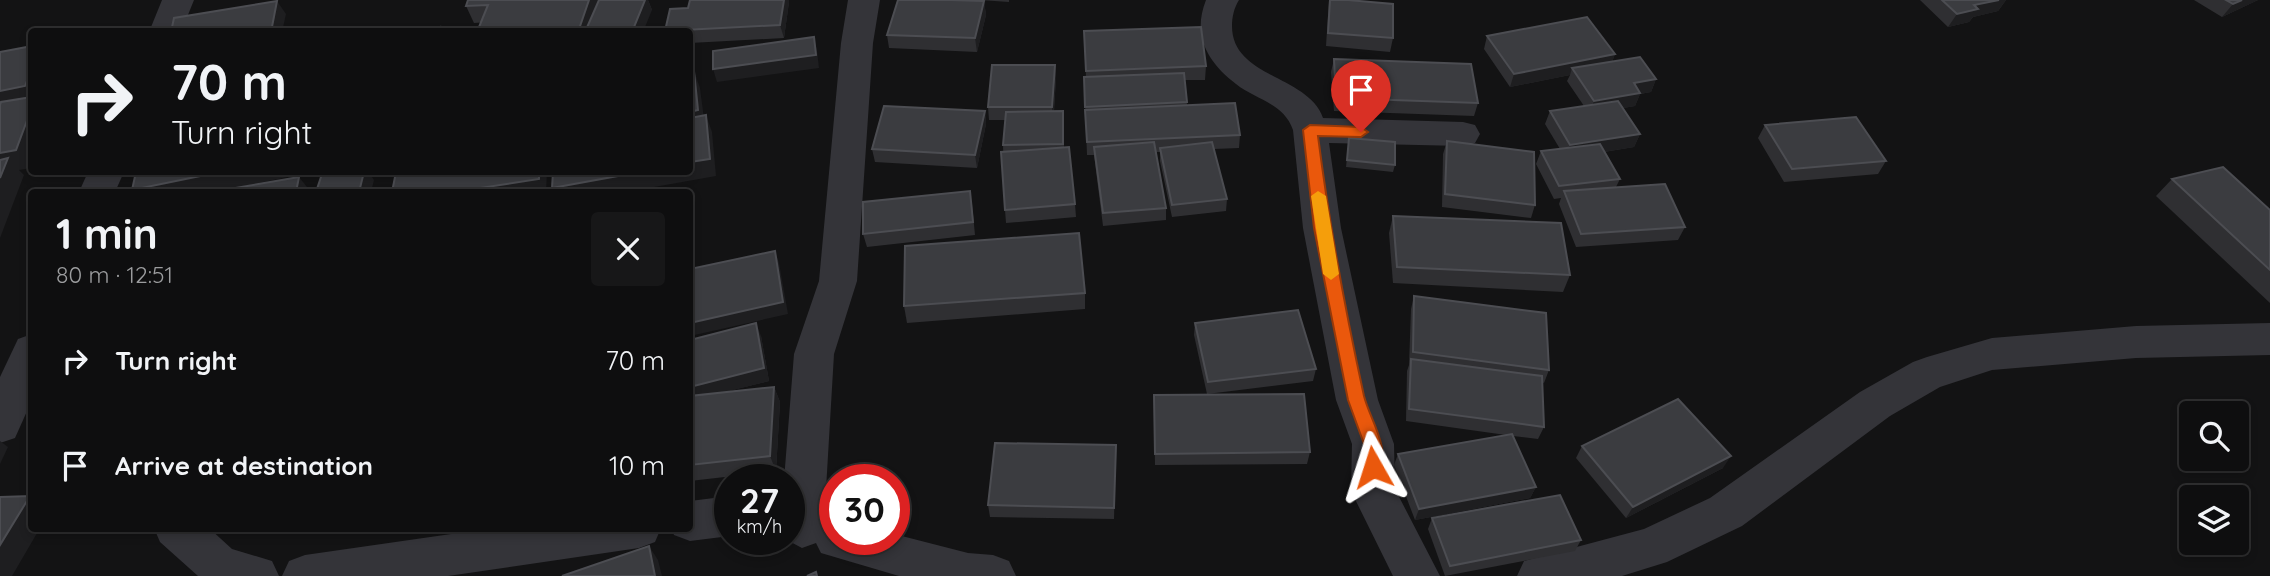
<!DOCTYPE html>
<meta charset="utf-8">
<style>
:root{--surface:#0e0e0f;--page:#171718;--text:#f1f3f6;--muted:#9b9c9e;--line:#2e2e2f}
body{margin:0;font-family:Quicksand,sans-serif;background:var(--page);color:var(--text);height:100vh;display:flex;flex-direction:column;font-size:26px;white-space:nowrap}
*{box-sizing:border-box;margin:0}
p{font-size:23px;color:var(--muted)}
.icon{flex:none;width:38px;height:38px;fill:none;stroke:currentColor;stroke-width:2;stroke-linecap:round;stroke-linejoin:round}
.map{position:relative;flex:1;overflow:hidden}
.drawer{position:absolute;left:28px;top:189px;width:665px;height:343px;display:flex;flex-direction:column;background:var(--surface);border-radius:7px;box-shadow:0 4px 10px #0003,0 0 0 2px var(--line)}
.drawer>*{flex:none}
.top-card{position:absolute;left:28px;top:28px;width:665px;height:147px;border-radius:7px;box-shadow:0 4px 10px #0003,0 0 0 2px var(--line);background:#0e0e0f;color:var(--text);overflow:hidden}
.fabs{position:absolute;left:2179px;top:401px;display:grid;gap:14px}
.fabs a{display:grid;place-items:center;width:70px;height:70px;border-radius:7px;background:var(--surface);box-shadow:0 4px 10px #0003,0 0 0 2px var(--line);font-size:35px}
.speed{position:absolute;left:714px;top:464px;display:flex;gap:14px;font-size:35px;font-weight:700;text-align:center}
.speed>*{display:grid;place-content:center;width:91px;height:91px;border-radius:50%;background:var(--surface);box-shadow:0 4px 10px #0003,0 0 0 2px var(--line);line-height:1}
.speed small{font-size:18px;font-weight:400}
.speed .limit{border:10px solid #d22;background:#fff;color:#111}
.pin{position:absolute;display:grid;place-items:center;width:60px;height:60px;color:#fff;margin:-72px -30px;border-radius:50% 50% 50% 0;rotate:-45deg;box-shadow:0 0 7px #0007}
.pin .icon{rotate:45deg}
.me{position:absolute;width:77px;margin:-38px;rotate:354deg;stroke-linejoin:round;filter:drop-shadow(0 0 5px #0008)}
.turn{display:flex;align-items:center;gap:24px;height:147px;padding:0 28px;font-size:32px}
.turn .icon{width:91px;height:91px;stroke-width:2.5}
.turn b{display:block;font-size:49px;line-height:60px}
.round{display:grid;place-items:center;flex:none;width:74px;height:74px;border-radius:7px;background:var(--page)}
.headline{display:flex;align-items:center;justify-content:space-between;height:119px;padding:0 28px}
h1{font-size:42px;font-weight:700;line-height:52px}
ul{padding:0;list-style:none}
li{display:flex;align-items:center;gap:21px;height:105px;padding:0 28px}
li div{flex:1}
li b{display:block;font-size:26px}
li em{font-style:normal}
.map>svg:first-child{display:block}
</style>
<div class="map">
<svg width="2270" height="576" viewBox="0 0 2270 576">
<rect width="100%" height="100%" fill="#131314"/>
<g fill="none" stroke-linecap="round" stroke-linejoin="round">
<g fill="#343439" fill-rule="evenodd">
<path d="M162 0H194L181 32H149Z"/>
<path d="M848 0H880L873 43 857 281 834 354 824 523 835 520V539H894V534L968 553 993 555 1009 561 1016 576H899L821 553 816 543 802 548 785 539H789V480H784L794 354 819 281 841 43Z"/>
<path d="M1206 0H1239C1234 8 1232 17 1232 26 1232 78 1308 75 1323 118L1463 122 1475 125 1480 134 1475 143 1463 146 1329 143 1341 228 1378 400 1394 444 1395 489 1440 576H1393L1351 491 1352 444 1336 400 1303 228 1293 130C1284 103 1256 100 1236 84 1207 62 1192 35 1206 0Z"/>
<path d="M88 172H124L115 192H79Z"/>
<path d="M2270 323V355L2136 358 1992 370 1940 387 1890 416 1742 526 1667 562 1622 576H1517L1524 561 1644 529 1710 498 1860 392 1913 362 1927 357 1992 338 2136 326Z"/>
<path d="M32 334V400L15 438 0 443V377L18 339Z"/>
<path d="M730 496V536L690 541 674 535 671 528H690V501Z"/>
<path d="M154 528H209L232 549 272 561 279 576H198L160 542Z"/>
<path d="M493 528H661L655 542 639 548 448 576H282L289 561 305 555Z"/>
</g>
</g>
<g fill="#2f2f32">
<path d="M599 0H648L652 10 474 23 466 6Z"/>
<path d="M980 0H1009V2Z"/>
<path d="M1329 0 1393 38 1390 52 1326 46Z"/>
<path d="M1920 0H2006L1998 11 1973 17 1969 22 1948 27Z"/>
<path d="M2194 0H2258L2222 17Z"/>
<path d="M984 1 986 15 977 52 889 48 887 35Z"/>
<path d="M789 2 784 38 690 43V32H665L688 8Z"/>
<path d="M1084 31 1206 66 1205 80H1185L1187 105 1240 135 1239 148 1214 149 1227 199 1226 211 1172 217 1160 161V152H1156L1166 208V220L1103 226 1094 155H1087L1084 77H1086Z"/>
<path d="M1487 36 1615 54 1612 62 1656 79 1651 92 1640 94 1635 106 1623 108 1640 134 1634 147 1604 152 1620 179 1616 187 1685 227 1678 240 1576 247 1559 204 1561 198 1554 199 1536 164 1541 151 1560 149 1545 124 1550 111 1584 106 1567 81 1570 75 1510 87 1484 49Z"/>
<path d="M1334 59 1478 103 1474 116 1334 111 1331 72Z"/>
<path d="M1055 65 1056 78 1054 111H1063L1064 147 1075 204 1076 217 1006 223 1005 210 1003 145 1005 120H989L988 107Z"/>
<path d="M985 111 986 124 977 168 875 162 872 149Z"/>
<path d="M1765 125 1886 161 1878 174 1784 182 1758 138Z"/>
<path d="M1349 138 1395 165 1393 172 1346 167Z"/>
<path d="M1447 141 1535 205 1531 218 1442 207 1443 154Z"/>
<path d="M2172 179 2270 210V303L2156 196Z"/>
<path d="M972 204 975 235 867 247 863 234Z"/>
<path d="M1393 216 1570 275 1563 292 1393 283 1389 233Z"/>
<path d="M1085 293V309L907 323 904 306Z"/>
<path d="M1414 296 1549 370 1544 383 1542 382 1544 427 1538 439 1513 436 1536 487 1530 498 1415 520 1394 465 1398 454 1506 435 1406 421 1407 371 1409 365 1411 309Z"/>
<path d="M1195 323 1316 369 1313 381 1207 394 1194 335Z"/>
<path d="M761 336 769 381 724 392 774 387 780 402 776 471 690 481V340Z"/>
<path d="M1154 407 1310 452 1307 464 1155 465Z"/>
<path d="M1116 445 1114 519 990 517 988 505Z"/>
<path d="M1582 446 1723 468 1626 518 1576 458Z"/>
<path d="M1432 518 1581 540 1575 551 1445 576 1428 529Z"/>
</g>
<g fill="#1e1e20">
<path d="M589 0H599L591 32H578Z"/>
<path d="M645 0H648L652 10 643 32H632Z"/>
<path d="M784 0H789V2L784 38 780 25Z"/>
<path d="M1999 0H2006L1998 11 1973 17 1969 22 1948 27 1957 14 1974 5Z"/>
<path d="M2242 0H2258L2222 17 2233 4Z"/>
<path d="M277 1 286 14 282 32H271Z"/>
<path d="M984 1 986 15 977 52 975 38Z"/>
<path d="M814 37 817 51 819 68 717 82 713 69Z"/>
<path d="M1615 54 1610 67 1572 68 1570 75 1510 87 1514 74Z"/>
<path d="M1055 65 1056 78 1053 120 1052 107Z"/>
<path d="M32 68V101L0 107V91Z"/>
<path d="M694 71 700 88 705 127 690 130V112Z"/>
<path d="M1656 79 1651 92 1640 94 1635 106 1589 114 1594 101 1634 83Z"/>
<path d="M32 107V168L19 170 24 175 0 238V153Z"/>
<path d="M985 111 986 124 977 168 975 155Z"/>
<path d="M706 115 712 132 716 176 626 192H555L552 188 640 172H690V162Z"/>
<path d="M1640 134 1634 147 1566 158 1570 145Z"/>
<path d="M220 172H312L216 192H134L132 190Z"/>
<path d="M323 172H382L369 173 374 180 371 192H359L329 180Z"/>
<path d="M539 172H547L546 192H454Z"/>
<path d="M299 177 311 192H296Z"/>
<path d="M775 251 779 263 788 314 690 336V323Z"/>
<path d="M756 323 761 336 769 381 690 401V387Z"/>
<path d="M774 387 780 402 776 471 770 456Z"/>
<path d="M0 441 8 447 0 464Z"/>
<path d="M1731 456 1723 468 1626 518 1633 507Z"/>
<path d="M1536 487 1530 498 1415 520 1419 509Z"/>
<path d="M30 496 32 497V528H40L12 576H0V545Z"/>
<path d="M649 546 658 560 662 576H655Z"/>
</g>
<g fill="#3b3c40" stroke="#4c4d52" stroke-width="2">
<path d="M468 0H589L578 32H477L488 5 466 6Z"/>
<path d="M599 0H645L632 32H585Z"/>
<path d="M690 0H784L780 25 665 31 670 9 688 8Z"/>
<path d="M898 0H951L984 1 975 38 887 35Z"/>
<path d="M1330 0H1348L1393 4V38L1328 33Z"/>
<path d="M1942 0H1999L1974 5 1978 9 1957 14Z"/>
<path d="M2226 0H2242L2233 4Z"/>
<path d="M277 1 271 32H171L174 18Z"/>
<path d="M1587 17 1615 54 1514 74 1487 36Z"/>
<path d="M440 27 439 32H406Z"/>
<path d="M1201 27 1206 66 1086 71 1084 31Z"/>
<path d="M814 37 816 55 713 69V51Z"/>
<path d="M32 46V68L25 86 0 91V52Z"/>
<path d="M1640 57 1656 79 1634 83 1640 93 1594 101 1572 68Z"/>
<path d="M1334 59 1471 64 1478 103 1336 98Z"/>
<path d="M992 65H1055L1052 107H988Z"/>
<path d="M694 71 698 110 690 112V72Z"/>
<path d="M1184 73 1187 102 1085 107 1084 77Z"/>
<path d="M32 97V107L16 150 0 153V105L1 102Z"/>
<path d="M1618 101 1640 134 1570 145 1550 111Z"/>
<path d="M1235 103 1240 135 1087 142 1085 110Z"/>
<path d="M884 106 985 111 975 155 872 149Z"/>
<path d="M1063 111V144L1003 145 1006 112Z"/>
<path d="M706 115 710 159 690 162V118Z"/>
<path d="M1856 117 1886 161 1792 169 1765 125Z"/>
<path d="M1349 138 1395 142V165L1347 160Z"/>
<path d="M1447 141 1534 152 1535 205 1445 194Z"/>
<path d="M1154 142 1166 208 1103 213 1094 147Z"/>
<path d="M1212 142 1227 199 1172 205 1160 148Z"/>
<path d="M1600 144 1620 179 1559 186 1541 151Z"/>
<path d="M1069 147 1075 204 1005 210 1001 152Z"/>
<path d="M8 158 0 178V160Z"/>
<path d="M2223 167 2270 210V270L2172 179Z"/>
<path d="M136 172H220L132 190Z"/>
<path d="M337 172H364L359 192H316L322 174Z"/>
<path d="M396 172H539V179L454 192H392Z"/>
<path d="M553 172H640L552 188Z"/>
<path d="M299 177 296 192H212Z"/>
<path d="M1665 184 1685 227 1581 234 1564 191Z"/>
<path d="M970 191 973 222 863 234V202Z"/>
<path d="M1393 216 1561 223 1570 275 1397 267Z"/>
<path d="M1079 233 1085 293 904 306 905 246Z"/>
<path d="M775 251 783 302 690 323V269Z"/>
<path d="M1414 296 1546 313 1549 370 1413 352Z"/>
<path d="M1298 310 1316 369 1208 382 1195 323Z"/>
<path d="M756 323 764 368 690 387V340Z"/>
<path d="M1411 359 1542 376 1544 427 1409 409Z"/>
<path d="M774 387 770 456 690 465V396Z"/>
<path d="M1304 394 1310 452 1155 454 1154 395Z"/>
<path d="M1678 399 1731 456 1633 507 1582 446Z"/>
<path d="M1512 434 1536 487 1419 509 1398 454Z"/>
<path d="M995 443 1116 445 1114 508 988 505Z"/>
<path d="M1560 495 1581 540 1450 566 1432 518Z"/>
<path d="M30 496 0 545V497Z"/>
<path d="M649 546 655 576H562Z"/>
<path d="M816 572 817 576H807Z"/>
</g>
<path fill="#ea580c" stroke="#983908" stroke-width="2" d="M1310 125 1361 127 1368 132 1361 137 1318 136C1329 223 1345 309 1364 396 1370 420 1391 448 1379 473L1373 475 1366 473 1364 467V444L1348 400 1314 228 1303 130Z"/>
<path fill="#f59e0b" d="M1318 191 1326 196 1339 274 1331 280 1323 274 1311 196Z"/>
</svg>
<div class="fabs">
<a><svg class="icon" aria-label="search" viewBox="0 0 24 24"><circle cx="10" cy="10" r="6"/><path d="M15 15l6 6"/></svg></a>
<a><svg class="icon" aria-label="layers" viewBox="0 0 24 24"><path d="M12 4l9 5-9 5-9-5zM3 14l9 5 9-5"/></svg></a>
</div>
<div class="speed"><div>27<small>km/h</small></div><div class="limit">30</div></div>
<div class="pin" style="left:1361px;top:132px;background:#d93025"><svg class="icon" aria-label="arrive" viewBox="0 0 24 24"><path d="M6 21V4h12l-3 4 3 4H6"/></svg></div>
<svg class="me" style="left:1373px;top:467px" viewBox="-20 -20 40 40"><path d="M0-17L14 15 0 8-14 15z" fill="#ea580c" stroke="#fff" stroke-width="4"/></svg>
<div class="top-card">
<div class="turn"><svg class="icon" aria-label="right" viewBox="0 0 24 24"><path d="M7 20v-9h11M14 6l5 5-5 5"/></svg><div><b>70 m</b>Turn right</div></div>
</div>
<section class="drawer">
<div class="headline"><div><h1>1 min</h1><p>80 m · 12:51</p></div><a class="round"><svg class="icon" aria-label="close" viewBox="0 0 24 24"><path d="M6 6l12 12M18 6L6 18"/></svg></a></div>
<ul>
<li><svg class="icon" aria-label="right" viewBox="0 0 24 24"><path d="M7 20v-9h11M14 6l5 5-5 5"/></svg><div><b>Turn right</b></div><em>70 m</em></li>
<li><svg class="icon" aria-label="arrive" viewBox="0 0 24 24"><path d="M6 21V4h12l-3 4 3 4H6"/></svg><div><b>Arrive at destination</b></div><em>10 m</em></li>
</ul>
</section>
</div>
